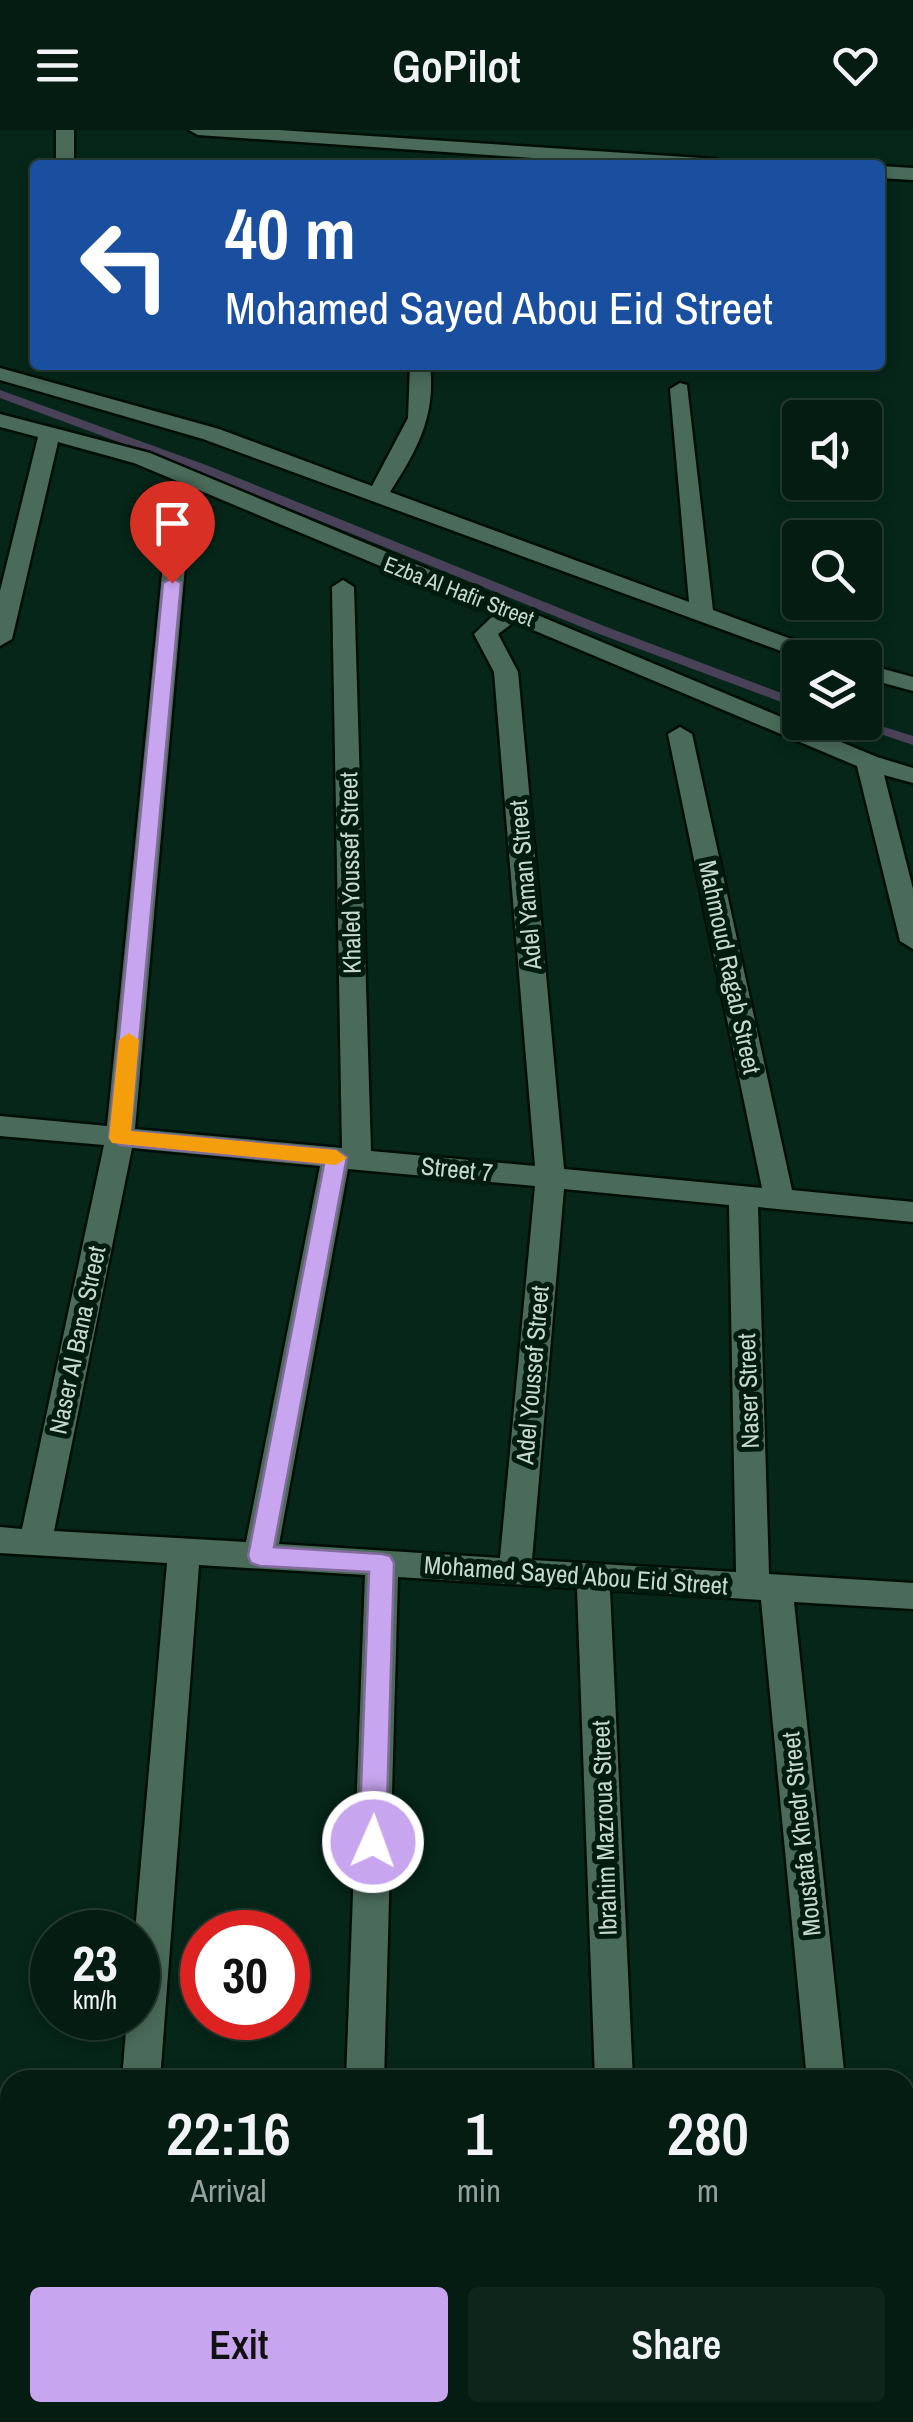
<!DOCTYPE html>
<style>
:root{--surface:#041c12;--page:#0d251b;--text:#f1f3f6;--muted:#97a19f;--line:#253a32;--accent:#c8a6ef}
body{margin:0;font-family:"Archivo Narrow",sans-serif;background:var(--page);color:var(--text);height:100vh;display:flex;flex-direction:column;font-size:38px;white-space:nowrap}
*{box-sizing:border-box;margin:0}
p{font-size:32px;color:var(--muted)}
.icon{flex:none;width:55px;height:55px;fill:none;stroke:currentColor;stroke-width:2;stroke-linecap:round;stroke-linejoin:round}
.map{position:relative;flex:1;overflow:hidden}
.drawer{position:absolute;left:0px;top:1940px;width:915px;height:352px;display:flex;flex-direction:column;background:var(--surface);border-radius:30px 30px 0 0;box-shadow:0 5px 15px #0003,0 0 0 2px var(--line)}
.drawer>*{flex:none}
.guide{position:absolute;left:30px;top:30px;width:855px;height:210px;border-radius:10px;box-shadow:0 5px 15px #0003,0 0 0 2px var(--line);background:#1a4fa0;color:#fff;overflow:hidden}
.tools{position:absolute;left:782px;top:270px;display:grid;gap:20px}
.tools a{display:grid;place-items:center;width:100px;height:100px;border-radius:10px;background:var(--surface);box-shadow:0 5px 15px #0003,0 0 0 2px var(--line);font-size:50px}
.speed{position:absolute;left:30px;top:1780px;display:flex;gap:20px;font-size:50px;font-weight:700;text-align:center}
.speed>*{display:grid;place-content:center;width:130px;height:130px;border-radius:50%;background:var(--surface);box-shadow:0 5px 15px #0003,0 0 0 2px var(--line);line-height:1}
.speed small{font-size:25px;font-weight:400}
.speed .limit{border:15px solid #d22;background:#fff;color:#111}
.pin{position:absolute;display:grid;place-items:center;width:85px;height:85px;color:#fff;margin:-102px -42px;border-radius:50% 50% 50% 0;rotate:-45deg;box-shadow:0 0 10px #0007}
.pin .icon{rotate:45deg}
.me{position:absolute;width:110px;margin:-55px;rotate:2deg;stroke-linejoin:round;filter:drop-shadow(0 0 8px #0008)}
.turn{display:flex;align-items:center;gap:35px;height:210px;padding:0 30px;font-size:45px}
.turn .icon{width:130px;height:130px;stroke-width:2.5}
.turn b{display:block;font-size:70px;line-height:85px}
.eta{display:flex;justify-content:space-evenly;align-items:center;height:170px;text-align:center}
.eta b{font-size:60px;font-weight:600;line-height:70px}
.cta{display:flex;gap:20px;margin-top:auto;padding:20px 30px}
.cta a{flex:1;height:115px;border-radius:10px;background:var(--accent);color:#111;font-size:40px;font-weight:600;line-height:115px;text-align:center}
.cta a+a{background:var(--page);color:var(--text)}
header{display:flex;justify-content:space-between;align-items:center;height:130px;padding:0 30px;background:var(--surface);font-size:45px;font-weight:600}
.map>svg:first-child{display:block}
</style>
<header><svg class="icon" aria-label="menu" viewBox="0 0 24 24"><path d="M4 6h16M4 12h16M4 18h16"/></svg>GoPilot<svg class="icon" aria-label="heart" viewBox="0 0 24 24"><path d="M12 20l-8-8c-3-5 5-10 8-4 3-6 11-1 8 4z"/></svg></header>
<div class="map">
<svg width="913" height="2292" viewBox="0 0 913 2292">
<rect width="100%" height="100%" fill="#052618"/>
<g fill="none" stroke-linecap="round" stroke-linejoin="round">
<g fill="#494158" fill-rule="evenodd">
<path d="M0 260 206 335 604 496 800 570V579L594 502 197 341 0 268Z"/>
<path d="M865 591 913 606V615L845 592Z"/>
</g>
<g stroke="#000e05" stroke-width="5">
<g id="minor">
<rect x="56" y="0" width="18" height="35"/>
<path d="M189 0H279L716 29 725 35H634L198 5Z"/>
<path d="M880 36 913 38V50L880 48Z"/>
<path d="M410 235H430C436 286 417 320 390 362L689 472 670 259 680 253 687 255 713 480 829 523 832 528H800L203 309 0 250V238L219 299 372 356 408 288Z"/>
<path d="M0 284 150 323 877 627 913 638V653L884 645 913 759V819L900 811 857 636 514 492 498 504 518 542 564 1039 762 1058 668 604 680 597 692 604 792 1060 913 1072V1092L758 1077 769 1444 913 1453V1479L794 1472 845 1950H807L761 1470 610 1460 633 1950H595L577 1458 398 1447 384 1950H346L365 1445 199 1435 160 1950H122L127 1888H138L135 1802 167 1433 0 1423V1397L22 1399 104 1015 0 1006V986L107 996 165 414 176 407 187 414 135 999 342 1018 332 457 343 450 354 457 371 1021 535 1036 494 542 474 504 495 484 134 333 58 312 12 509 0 516V461L38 307 0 297ZM132 1018 320 1036 246 1412 54 1401ZM348 1039 535 1056 500 1428 279 1414ZM564 1059 729 1075 736 1442 532 1430Z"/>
<path d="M865 534 913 547V561L865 548Z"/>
<rect x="905" y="2225" width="8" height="40"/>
<path d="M93 2282H135L134 2292H92Z"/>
<path d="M280 2282H450L446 2292H276Z"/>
<path d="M553 2282H595L596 2292H554Z"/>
<path d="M842 2282H884L886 2292H844Z"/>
</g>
</g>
<use href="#minor" fill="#4a6b5a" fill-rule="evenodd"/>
</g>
<path fill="#c8a6ef" stroke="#826c9b" stroke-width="2.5" d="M172 448 181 453 131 1001 336 1020 347 1027 274 1417 382 1424 390 1426 394 1433 386 1712 382 1720 373 1723 363 1720 359 1712 369 1442 260 1436 251 1433 248 1426 324 1034 120 1015 109 1008 163 453Z"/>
<path fill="#f59e0b" d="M129 903 139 910 131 1001 336 1020 347 1028 336 1035 112 1013 109 1008 119 910Z"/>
<g text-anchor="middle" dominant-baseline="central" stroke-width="10" stroke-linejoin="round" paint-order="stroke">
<g font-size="22" fill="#c7d9cf" stroke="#001c0f">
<text transform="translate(459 461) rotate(21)">Ezba Al Hafir Street</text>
</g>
<g font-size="25" fill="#c7d9cf" stroke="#001c0f">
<text transform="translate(350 743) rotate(-91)">Khaled Youssef Street</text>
<text transform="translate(525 755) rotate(-95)">Adel Yaman Street</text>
<text transform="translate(730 837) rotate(78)">Mahmoud Ragab Street</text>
<text transform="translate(457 1039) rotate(6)">Street 7</text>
<text transform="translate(77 1210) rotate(-78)">Naser Al Bana Street</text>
<text transform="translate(532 1245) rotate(-85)">Adel Youssef Street</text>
<text transform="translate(748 1261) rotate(-92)">Naser Street</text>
<text transform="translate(576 1445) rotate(4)">Mohamed Sayed Abou Eid Street</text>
<text transform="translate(604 1698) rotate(-92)">Ibrahim Mazroua Street</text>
<text transform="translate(801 1704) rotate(-96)">Moustafa Khedr Street</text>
</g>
</g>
</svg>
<div class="tools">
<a><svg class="icon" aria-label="sound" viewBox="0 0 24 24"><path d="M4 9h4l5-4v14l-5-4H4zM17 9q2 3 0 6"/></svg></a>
<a><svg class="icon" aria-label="search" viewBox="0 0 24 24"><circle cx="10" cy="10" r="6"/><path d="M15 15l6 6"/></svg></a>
<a><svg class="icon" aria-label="layers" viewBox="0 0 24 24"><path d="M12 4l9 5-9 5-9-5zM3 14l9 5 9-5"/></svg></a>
</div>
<div class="speed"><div>23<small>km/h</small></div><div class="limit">30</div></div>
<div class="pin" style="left:172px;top:453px;background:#d93025"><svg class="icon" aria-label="arrive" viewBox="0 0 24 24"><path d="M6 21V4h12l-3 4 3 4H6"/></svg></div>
<svg class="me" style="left:373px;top:1712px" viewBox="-20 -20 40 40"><circle r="17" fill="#c8a6ef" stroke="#fff" stroke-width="3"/><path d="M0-11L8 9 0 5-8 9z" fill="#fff"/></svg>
<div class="guide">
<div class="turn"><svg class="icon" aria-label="left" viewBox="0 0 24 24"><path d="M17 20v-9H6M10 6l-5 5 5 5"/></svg><div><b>40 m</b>Mohamed Sayed Abou Eid Street</div></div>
</div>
<section class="drawer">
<div class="eta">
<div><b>22:16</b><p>Arrival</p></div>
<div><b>1</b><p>min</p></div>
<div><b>280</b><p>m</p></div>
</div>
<div class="cta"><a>Exit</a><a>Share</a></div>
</section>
</div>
